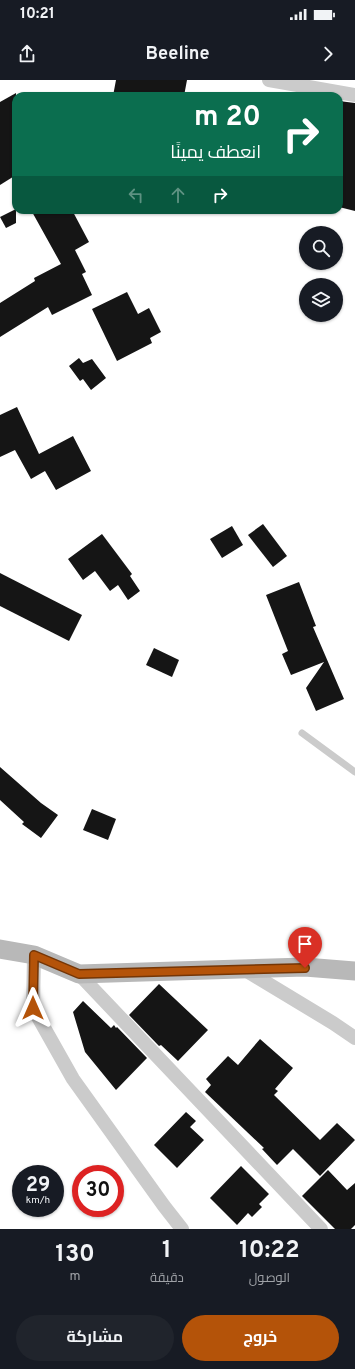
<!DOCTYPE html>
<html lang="ar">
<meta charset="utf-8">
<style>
:root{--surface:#171b24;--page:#20242c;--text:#f1f3f6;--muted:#9ea1a6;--accent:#b45309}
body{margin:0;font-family:Overpass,Cairo,sans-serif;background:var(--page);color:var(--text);direction:rtl;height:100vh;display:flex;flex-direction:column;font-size:15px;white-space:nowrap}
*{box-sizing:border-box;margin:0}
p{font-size:13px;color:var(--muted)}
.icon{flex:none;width:22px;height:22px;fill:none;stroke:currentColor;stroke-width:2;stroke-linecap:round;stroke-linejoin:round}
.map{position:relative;height:1149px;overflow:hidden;direction:ltr}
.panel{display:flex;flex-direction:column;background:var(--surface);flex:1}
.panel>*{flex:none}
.hud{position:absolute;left:12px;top:12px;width:331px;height:122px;border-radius:12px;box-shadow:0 1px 3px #0004;direction:rtl;background:#0b6e4f;color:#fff;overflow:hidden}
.tools{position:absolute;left:299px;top:146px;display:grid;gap:8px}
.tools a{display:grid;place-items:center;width:44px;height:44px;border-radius:50%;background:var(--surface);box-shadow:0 1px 3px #0004;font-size:20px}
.speed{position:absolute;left:12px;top:1085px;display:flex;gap:8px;font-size:20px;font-weight:700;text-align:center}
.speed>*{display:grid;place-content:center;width:52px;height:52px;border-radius:50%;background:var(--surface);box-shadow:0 1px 3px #0004;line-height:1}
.speed small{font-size:10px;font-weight:400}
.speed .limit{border:6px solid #d22;background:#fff;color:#111}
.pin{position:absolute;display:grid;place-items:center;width:34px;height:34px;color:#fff;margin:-41px -17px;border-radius:50% 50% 50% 0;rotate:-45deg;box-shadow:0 0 4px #0007}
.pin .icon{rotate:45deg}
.me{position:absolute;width:44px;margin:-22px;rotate:0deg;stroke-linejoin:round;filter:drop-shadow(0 0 3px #0008)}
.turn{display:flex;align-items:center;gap:14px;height:84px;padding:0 16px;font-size:18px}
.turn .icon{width:52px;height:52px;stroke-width:2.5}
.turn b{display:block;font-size:28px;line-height:34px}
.lanes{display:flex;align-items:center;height:38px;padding:0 16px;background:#0003;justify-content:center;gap:20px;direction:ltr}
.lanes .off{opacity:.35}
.eta{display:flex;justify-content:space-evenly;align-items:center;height:68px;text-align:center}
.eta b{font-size:24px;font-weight:700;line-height:28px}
.cta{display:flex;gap:8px;margin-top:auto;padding:8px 16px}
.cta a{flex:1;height:46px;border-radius:24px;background:var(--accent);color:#fff;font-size:16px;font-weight:700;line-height:46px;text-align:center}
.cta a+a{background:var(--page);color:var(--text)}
.status{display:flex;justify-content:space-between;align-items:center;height:28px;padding:0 20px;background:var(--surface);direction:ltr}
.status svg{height:11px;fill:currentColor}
header{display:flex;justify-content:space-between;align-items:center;height:52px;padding:0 16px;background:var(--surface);font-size:18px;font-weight:700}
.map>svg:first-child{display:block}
</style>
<div class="status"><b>10:21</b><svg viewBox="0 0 49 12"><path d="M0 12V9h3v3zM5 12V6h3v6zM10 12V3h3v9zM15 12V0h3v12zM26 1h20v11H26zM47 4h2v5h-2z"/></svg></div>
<header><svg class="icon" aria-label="forward" viewBox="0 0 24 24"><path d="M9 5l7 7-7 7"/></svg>Beeline<svg class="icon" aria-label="share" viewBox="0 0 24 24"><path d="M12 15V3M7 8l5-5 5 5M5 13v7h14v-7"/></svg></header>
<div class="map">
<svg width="355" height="1149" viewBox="0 0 355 1149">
<rect width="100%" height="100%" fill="#fff"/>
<g fill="#151515">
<path d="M116 0H187L184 16H113Z"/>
<path d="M16 13V95L0 105V22Z"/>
<path d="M339 21 355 23V131L339 127Z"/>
<path d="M16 129V143L6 148 0 137Z"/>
<path d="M31 130H72L89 162 75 170 86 192 82 194 92 215 52 235 48 227 0 257V223L35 201 34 198 61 184Z"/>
<path d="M127 212 138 234 149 228 161 252 150 258 152 263 117 281 92 229Z"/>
<path d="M79 278 83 283 92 279 106 298 91 310 83 299 80 301 69 286Z"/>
<path d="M17 327 39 374 73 356 91 391 56 410 45 391 31 399 15 370 0 377V335Z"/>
<path d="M263 444 287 476 273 487 248 455Z"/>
<path d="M232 446 243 465 222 478 210 459Z"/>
<path d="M102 454 132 494 130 496 140 511 128 520 118 505 110 511 95 491 83 500 68 479Z"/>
<path d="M0 493 82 535 69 561 0 526Z"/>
<path d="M299 502 316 546 313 547 344 619 316 631 306 608 324 582 291 595 282 574 288 571 266 515Z"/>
<path d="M154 568 179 580 172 597 146 585Z"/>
<path d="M0 687 41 723 58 735 41 758 22 744 24 742 0 720Z"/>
<path d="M92 729 116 739 108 760 83 750Z"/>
<path d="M159 904 208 950 178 981 161 965 159 966 129 935Z"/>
<path d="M83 921 111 948 114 945 116 948 117 947 147 978 116 1010 85 972 73 932Z"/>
<path d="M260 959 293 988 275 1009 278 1011 274 1015 320 1060 337 1043 355 1060 320 1096 293 1069 277 1085 262 1069 264 1068 205 1012 211 1005 206 999 228 976 238 985Z"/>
<path d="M186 1032 196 1041 190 1047 204 1060 177 1088 154 1065Z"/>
<path d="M241 1086 269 1114 259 1124 262 1127 252 1137 248 1133 237 1145 210 1118Z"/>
<path d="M328 1090 347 1110 355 1103V1145L351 1149H335L302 1116Z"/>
</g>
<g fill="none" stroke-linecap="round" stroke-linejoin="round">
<path stroke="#cbcbcb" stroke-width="7" d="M302 653 355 692"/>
<g stroke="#cbcbcb" stroke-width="14">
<path d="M269 0 355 15"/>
<path d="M34 875 33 928 73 999 164 1126 182 1149"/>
<path d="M242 888 333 943 355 958"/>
<path d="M79 894 321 1149"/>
</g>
<path stroke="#b8b8b8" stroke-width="19" d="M0 869 34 875 79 894 305 887 355 891"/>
</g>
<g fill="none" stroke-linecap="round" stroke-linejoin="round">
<g stroke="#753606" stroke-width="10">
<path id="route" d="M33 928 34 875 79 894 305 888"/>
</g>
<use href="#route" stroke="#b45309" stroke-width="7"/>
</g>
</svg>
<div class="tools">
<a><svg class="icon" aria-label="search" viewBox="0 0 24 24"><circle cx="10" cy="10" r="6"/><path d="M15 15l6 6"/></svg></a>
<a><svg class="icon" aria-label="layers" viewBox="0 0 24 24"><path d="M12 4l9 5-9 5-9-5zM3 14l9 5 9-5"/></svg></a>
</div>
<div class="speed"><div>29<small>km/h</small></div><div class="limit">30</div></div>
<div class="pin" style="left:305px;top:888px;background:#d93025"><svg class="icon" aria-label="arrive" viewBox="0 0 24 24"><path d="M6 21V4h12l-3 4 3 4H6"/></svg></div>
<svg class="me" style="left:33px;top:928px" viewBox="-20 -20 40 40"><path d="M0-17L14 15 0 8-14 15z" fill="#b45309" stroke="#fff" stroke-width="4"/></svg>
<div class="hud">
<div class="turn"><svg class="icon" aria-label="right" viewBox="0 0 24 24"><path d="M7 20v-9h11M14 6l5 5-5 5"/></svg><div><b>20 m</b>انعطف يمينًا</div></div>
<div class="lanes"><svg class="icon off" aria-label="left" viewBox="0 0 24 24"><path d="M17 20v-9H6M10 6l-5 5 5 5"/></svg><svg class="icon off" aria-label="ahead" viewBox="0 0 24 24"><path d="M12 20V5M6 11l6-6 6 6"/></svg><svg class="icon" aria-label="right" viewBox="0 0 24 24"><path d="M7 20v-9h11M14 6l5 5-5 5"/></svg></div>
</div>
</div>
<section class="panel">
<div class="eta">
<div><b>10:22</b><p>الوصول</p></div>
<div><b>1</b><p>دقيقة</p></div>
<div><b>130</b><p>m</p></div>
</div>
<div class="cta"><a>خروج</a><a>مشاركة</a></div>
</section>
